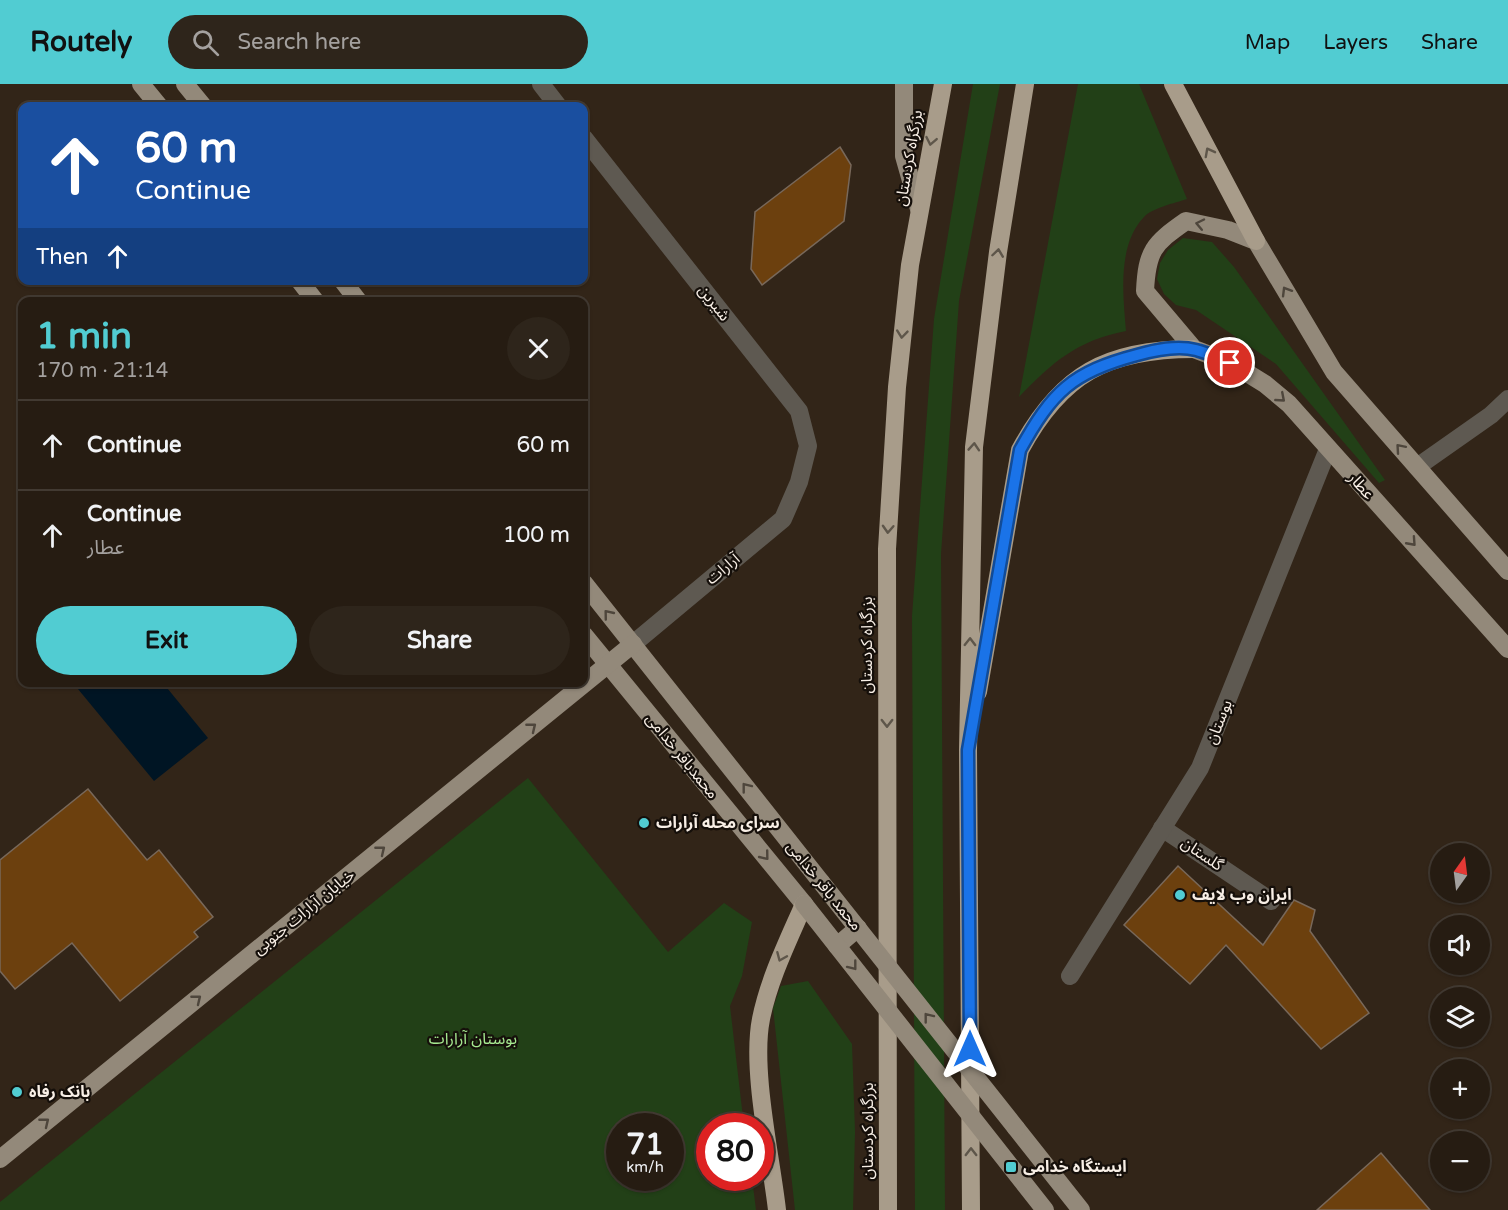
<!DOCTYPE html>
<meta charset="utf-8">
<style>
:root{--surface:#261c12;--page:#2e251b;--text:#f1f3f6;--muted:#a4a19f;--line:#423a32;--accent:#51ccd2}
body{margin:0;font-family:"Varela Round","Noto Sans Arabic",sans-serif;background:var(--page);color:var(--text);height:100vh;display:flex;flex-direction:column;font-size:22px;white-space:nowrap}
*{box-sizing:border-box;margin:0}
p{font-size:20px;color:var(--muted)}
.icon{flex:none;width:33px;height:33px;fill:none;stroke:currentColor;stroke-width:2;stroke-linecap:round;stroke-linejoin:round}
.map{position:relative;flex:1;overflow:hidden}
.panel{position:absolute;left:18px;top:213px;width:570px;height:390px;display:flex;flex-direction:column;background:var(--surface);border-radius:12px;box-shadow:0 2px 4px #0004,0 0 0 2px var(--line)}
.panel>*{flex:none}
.guide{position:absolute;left:18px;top:18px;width:570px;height:183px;border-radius:12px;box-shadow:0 2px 4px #0004,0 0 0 2px var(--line);background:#1a4fa0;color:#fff;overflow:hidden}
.needle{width:39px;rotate:14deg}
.tools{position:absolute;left:1430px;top:759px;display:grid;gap:12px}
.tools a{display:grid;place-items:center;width:60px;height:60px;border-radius:50%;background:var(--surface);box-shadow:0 2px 4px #0004,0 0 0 2px var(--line);font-size:30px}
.speed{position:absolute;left:606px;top:1029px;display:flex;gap:12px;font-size:30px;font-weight:700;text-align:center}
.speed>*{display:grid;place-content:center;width:78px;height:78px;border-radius:50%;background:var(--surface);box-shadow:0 2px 4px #0004,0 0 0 2px var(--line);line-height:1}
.speed small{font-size:15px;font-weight:400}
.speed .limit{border:9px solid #d22;background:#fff;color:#111}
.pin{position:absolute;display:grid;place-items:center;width:51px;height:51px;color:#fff;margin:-26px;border:3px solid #fff;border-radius:50%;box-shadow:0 2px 6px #0007}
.me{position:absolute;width:66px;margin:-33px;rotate:0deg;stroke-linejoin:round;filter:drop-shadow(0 0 4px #0008)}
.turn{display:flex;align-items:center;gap:21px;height:126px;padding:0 18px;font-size:27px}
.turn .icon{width:78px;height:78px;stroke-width:2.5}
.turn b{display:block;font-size:42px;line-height:51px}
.then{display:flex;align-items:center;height:57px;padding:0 18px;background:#0003;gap:12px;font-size:22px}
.round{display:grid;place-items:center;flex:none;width:63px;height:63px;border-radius:32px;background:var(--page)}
.summary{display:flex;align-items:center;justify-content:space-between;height:102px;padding:0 18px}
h1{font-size:36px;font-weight:700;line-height:45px;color:var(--accent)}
.cta{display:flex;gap:12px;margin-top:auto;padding:12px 18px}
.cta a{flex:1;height:69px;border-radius:36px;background:var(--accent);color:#111;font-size:24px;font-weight:700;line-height:69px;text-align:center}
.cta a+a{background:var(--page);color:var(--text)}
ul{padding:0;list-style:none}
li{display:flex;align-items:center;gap:18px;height:90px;padding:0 18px;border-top:2px solid var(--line)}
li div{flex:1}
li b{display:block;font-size:22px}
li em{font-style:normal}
header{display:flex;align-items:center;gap:36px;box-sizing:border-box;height:84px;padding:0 30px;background:var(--accent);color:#111}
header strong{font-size:28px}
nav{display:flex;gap:33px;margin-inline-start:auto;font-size:21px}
.search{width:420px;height:54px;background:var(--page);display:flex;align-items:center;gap:15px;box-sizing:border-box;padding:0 21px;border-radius:33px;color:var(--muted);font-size:22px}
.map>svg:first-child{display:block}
</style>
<header>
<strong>Routely</strong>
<div class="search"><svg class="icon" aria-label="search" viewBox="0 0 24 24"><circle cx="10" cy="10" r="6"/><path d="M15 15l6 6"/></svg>Search here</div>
<nav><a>Map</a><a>Layers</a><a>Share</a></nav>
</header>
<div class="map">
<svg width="1508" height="1126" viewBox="0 0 1508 1126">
<rect width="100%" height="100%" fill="#322518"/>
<g fill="#224017" fill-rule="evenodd">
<path d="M973 0H1000L959 217 941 470 945 1126H915L912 532 934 235Z"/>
<path d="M1078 0H1139L1187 115C1175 119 1152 124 1144 133 1117 161 1123 211 1126 247 1076 257 1053 278 1019 313Z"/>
<path d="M1183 154 1212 158 1234 183 1385 396 1379 399 1276 280 1196 226 1176 221 1164 210 1157 195 1160 179 1168 166Z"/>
<path d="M528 694 668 868 724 819 752 838 742 892 730 922 744 1042H710V1094H752L756 1126H0V1118ZM670 1042V1094H620V1042Z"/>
<path d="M808 897 852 960 855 1048 853 1126H795L773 924 781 902Z"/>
</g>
<path fill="#001524" d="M73 599H163L208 654 154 697Z"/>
<g fill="#6c400e" stroke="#78685a" stroke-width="1.5">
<path d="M840 63 851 81 844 137 762 201 751 185 755 128Z"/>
<path d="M88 705 147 776 159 766 213 833 194 848 198 853 120 917 72 859 15 905 0 887V776Z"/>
<path d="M1178 782 1263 861 1294 816 1315 826 1310 847 1369 929 1321 965 1226 861 1190 900 1124 841Z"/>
<path d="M1381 1069 1430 1126H1317Z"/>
</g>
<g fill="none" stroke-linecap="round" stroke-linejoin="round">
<g stroke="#5e5951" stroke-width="18">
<path d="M541 0 558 22"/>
<path d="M584 54 799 327 808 362 799 398 783 435 633 560"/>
<path d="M1417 383 1491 331 1508 315"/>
<path d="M1162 744 1271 817"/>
<path d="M1070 892 1200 684 1328 365"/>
</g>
<g stroke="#93897a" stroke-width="18">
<path d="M141 0 159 22"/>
<path d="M185 0 203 22"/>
<path d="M904 0V72L919 125"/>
<path d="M299 196 316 218"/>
<path d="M342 196 359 218"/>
<path d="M1508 487 1334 288 1256 157 1228 146 1186 137C1153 160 1147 167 1145 207L1194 265 1231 279 1265 300 1289 320 1508 565"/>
<path d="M584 499 821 798"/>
<path d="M584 551 804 820"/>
<path d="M837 862 858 844"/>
<path d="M1016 1044 1081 1126"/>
<path d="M0 1075 633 560"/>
</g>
<g stroke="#a89c8a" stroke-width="18">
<path d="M1173 0 1256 157"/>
<path d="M978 608 1020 366C1061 290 1107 265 1194 265"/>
<path d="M777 1126C771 1073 751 985 761 935 769 895 788 857 804 820"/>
<path d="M888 1126 887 465 897 303 910 181 943 0"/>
<path d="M971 1126 968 666 974 363 998 168 1025 0"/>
</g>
<g stroke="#93897a" stroke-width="18">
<path d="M821 798 1016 1044"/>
<path d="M804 820 1045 1126"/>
</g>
</g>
<defs><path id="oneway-chevron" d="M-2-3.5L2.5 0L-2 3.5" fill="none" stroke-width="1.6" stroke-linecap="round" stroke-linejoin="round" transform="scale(1.5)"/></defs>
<g stroke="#5e564a">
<use href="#oneway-chevron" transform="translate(931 57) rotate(101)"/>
<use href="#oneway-chevron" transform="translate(1209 68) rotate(-118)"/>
<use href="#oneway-chevron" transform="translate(998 169) rotate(-82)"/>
<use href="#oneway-chevron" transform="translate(902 250) rotate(96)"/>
<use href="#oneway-chevron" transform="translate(974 363) rotate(-86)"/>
<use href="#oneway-chevron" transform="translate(888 445) rotate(93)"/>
<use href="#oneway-chevron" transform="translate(970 558) rotate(-89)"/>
<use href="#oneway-chevron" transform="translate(887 639) rotate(90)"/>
<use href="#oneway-chevron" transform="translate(781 873) rotate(113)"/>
<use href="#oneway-chevron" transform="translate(971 1068) rotate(-90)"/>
</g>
<g stroke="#4e463c">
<use href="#oneway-chevron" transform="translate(1200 140) rotate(-168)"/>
<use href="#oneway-chevron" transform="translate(1286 207) rotate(-121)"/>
<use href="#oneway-chevron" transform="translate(1281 314) rotate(41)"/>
<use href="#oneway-chevron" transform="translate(1400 364) rotate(-131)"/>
<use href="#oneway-chevron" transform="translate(1412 458) rotate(48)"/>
<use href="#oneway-chevron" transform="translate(608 530) rotate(-129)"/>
<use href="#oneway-chevron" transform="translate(532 643) rotate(-39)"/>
<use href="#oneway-chevron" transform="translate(746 703) rotate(-128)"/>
<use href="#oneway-chevron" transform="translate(381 766) rotate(-39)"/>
<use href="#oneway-chevron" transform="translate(765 772) rotate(51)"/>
<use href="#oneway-chevron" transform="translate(853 882) rotate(52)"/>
<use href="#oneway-chevron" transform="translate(197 915) rotate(-39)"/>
<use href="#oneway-chevron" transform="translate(928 933) rotate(-128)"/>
<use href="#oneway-chevron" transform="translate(45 1038) rotate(-39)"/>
</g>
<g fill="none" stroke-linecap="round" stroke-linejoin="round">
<g stroke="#114b97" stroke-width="15">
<path id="route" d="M970 965 968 666 1020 366C1052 308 1072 288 1137 271 1155 266 1177 261 1196 266 1208 269 1219 275 1230 279"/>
</g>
<use href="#route" stroke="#1a73e8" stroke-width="10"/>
</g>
<g fill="#51ccd2" stroke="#150f0a" stroke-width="2">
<circle cx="644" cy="739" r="6"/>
<circle cx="1180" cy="811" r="6"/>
<circle cx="17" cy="1008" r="6"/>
<rect x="1005" y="1077" width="12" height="12" rx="3"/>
</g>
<g text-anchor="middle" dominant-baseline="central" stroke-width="4.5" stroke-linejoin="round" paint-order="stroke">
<g font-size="16" fill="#f8efe6" stroke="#150f0a">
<text transform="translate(909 74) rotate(-80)">بزرگراه کردستان</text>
<text transform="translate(714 219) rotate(52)">شیرین</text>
<text transform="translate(1361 402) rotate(48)">عطار</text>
<text transform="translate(723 485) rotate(-40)">آرارات</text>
<text transform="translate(867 561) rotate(-90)">بزرگراه کردستان</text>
<text transform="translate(1219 638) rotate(-68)">بوستان</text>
<text transform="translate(682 672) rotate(51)">محمدباقر خدامی</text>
<text transform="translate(1202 770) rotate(34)">گلستان</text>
<text transform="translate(824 802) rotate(51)">محمد باقر خدامی</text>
<text transform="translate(304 828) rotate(-39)">خیابان آرارات جنوبی</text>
<text transform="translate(868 1047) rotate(-90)">بزرگراه کردستان</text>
</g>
<g font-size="16" font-weight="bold" fill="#f8efe6" stroke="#150f0a" text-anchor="start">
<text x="656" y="739">سرای محله آرارات</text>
<text x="1192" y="811">ایران وب لایف</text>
<text x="29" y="1008">بانک رفاه</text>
<text x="1023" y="1083">ایستگاه خدامی</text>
</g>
<g font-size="16" fill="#a6ea90" stroke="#150f0a">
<text x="473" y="955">بوستان آرارات</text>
</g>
</g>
</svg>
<div class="tools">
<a><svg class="needle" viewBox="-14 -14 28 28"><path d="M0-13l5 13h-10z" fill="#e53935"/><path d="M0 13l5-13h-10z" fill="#a4a19f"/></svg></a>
<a><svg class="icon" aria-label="sound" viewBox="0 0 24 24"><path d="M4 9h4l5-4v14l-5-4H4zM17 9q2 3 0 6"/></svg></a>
<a><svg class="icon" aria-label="layers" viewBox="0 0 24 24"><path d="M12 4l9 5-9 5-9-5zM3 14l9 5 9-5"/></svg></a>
<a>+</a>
<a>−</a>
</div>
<div class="speed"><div>71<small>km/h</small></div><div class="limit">80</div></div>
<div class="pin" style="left:1230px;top:279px;background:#d93025"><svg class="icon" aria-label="arrive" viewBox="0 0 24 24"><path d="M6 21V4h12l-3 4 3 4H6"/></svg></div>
<svg class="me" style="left:970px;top:965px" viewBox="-20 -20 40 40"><path d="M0-17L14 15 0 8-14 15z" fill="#1a73e8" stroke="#fff" stroke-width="4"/></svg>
<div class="guide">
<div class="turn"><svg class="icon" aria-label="ahead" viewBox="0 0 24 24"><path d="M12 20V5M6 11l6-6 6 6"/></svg><div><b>60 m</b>Continue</div></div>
<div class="then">Then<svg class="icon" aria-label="ahead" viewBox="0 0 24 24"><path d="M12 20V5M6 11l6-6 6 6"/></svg></div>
</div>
<section class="panel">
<div class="summary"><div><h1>1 min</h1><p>170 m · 21:14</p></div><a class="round"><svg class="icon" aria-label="close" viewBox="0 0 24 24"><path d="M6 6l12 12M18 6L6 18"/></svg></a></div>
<ul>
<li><svg class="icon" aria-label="ahead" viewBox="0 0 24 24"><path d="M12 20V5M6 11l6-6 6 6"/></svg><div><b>Continue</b></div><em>60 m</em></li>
<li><svg class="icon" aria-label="ahead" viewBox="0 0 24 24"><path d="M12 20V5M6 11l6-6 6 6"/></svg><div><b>Continue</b><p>عطار</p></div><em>100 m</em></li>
</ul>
<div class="cta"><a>Exit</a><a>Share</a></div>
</section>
</div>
